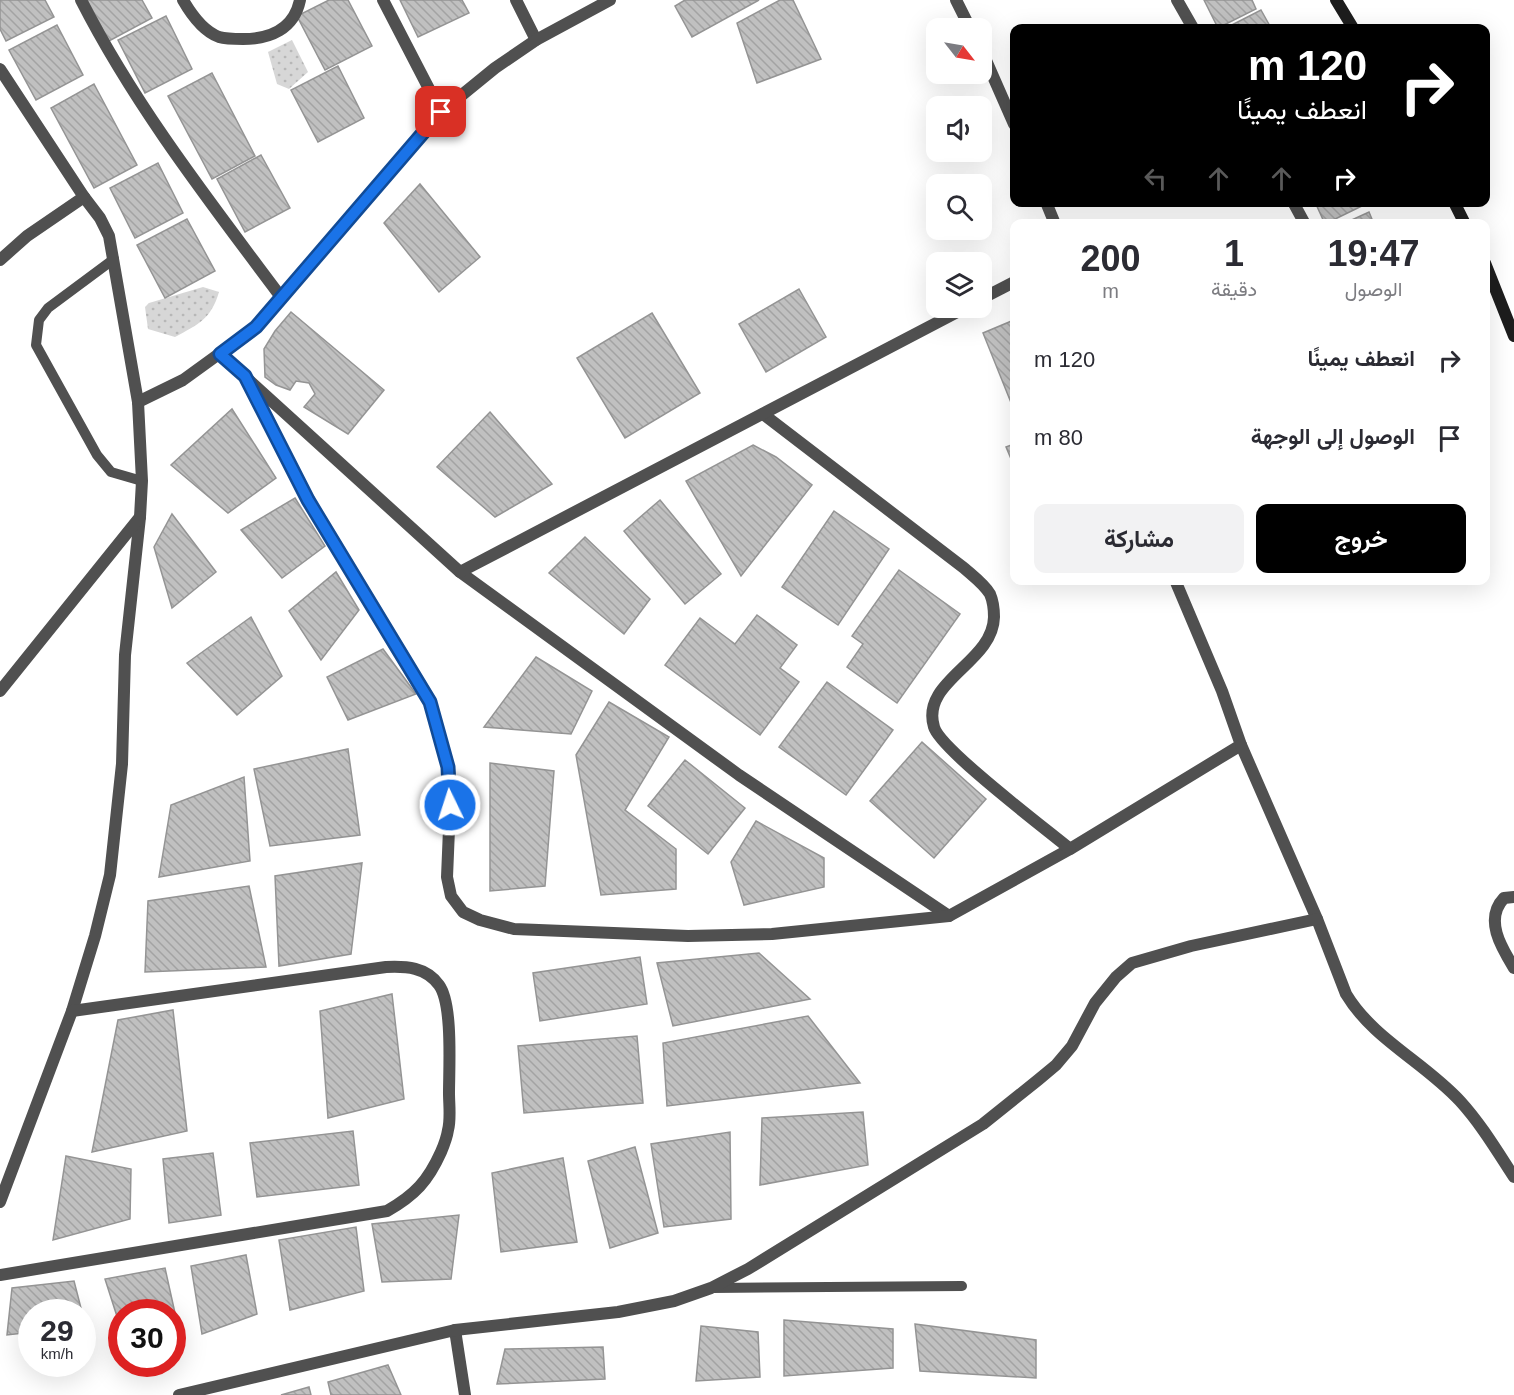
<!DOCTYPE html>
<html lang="ar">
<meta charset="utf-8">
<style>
:root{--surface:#fff;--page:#f2f2f3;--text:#2b2b33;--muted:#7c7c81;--accent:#000}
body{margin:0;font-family:Arial,Vazirmatn,sans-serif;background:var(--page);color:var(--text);direction:rtl;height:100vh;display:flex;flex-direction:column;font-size:22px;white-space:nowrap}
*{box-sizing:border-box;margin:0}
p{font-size:20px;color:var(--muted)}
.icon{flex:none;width:33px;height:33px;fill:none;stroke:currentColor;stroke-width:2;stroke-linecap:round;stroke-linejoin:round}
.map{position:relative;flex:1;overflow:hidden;direction:ltr}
.drawer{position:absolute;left:1010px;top:219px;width:480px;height:366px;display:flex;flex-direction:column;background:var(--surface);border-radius:12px;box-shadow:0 6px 24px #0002;direction:rtl}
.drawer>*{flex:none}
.guide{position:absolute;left:1010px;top:24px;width:480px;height:183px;border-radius:12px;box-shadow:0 6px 24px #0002;direction:rtl;background:#000;color:#fff;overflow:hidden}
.needle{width:39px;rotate:121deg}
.buttons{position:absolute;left:926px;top:18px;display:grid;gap:12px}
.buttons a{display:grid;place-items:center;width:66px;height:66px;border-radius:12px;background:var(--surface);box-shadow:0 6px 24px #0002;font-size:30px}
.speed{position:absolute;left:18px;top:1299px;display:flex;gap:12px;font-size:30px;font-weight:700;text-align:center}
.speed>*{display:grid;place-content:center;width:78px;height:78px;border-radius:50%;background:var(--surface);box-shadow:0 6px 24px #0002;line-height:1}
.speed small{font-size:15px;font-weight:400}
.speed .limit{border:9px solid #d22;background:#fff;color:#111}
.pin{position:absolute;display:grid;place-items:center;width:51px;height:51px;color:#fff;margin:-26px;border-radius:12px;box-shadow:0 3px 9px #0006}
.me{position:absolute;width:66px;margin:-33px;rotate:356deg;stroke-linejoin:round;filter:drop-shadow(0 0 4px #0008)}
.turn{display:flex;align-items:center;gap:21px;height:126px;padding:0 24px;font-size:27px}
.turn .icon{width:78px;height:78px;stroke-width:2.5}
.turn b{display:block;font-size:42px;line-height:51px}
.lanes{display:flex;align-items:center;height:57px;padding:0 24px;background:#0003;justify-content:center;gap:30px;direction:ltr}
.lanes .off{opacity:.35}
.eta{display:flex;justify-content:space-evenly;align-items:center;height:102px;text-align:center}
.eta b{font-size:36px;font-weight:700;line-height:42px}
.action{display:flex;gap:12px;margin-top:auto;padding:12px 24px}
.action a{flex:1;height:69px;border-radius:12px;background:var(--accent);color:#fff;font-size:24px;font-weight:700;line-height:69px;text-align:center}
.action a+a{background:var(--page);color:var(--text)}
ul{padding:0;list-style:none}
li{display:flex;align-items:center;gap:18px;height:78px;padding:0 24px}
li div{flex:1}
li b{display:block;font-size:22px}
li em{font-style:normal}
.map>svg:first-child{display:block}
</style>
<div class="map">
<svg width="1514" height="1395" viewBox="0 0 1514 1395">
<defs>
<pattern id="grass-dots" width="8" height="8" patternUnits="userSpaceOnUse" patternTransform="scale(1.5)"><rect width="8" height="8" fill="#d7d7d7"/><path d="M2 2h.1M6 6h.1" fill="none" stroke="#b7b7b7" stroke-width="1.8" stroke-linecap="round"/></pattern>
<pattern id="building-back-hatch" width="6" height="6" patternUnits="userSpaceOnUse" patternTransform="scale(1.5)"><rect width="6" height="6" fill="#c0c0c0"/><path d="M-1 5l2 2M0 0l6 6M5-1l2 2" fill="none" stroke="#a3a3a3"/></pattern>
</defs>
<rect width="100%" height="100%" fill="#fff"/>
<g fill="url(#grass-dots)">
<path d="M292 40 308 72 289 89 277 84 268 52Z"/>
<path d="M203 287 219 292C211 319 199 324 175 337L148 329 145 307 149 303Z"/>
</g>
<g fill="url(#building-back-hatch)" stroke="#949494" stroke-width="1.5">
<path d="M0 0H45L54 17 6 41 0 29Z"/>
<path d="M87 0H142L152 18 109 41Z"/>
<path d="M329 0H348L372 46 325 70 297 16Z"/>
<path d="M400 0H462L469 13 418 37Z"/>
<path d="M685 0H759L692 37 675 6Z"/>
<path d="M780 0H793L821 59 757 83 737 23Z"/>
<path d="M1204 0H1252L1256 9 1218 28Z"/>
<path d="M1261 10 1271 28H1226Z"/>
<path d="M166 16 192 69 145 93 118 40Z"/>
<path d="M57 25 83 75 36 100 9 50Z"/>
<path d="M338 66 364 118 318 142 291 90Z"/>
<path d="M212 73 255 156 212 179 168 96Z"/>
<path d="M94 84 137 165 94 188 51 108Z"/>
<path d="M261 155 290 208 245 232 217 179Z"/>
<path d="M158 163 183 213 135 238 110 188Z"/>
<path d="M420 184 480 257 439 292 384 223Z"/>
<path d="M1315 202H1366V204L1325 224Z"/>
<path d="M1369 212 1374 224H1343Z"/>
<path d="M187 219 215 271 165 298 137 245Z"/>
<path d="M799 289 826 337 766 372 739 324Z"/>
<path d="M291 312 384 390 348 434 304 407 315 394 309 383 296 381 290 390 276 385 265 377 264 349 275 331Z"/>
<path d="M652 313 700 393 625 438 577 358Z"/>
<path d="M1014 320V410L983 333Z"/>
<path d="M232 409 276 478 228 513 171 465Z"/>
<path d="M490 412 552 484 495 517 437 467Z"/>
<path d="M1014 444V466L1006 447Z"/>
<path d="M753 445 776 457 812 485 741 576 686 481Z"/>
<path d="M295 498 325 546 282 578 241 530Z"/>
<path d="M660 500 721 574 685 604 624 531Z"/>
<path d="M834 511 889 549 838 625 782 587Z"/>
<path d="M172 514 216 572 172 608 154 547Z"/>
<path d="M585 537 650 599 624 634 549 573Z"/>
<path d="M899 570 960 614 897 703 847 667 863 644 852 636Z"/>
<path d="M336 572 359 610 321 660 289 611Z"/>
<path d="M757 615 797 645 780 668 799 682 760 735 665 665 700 618 735 644Z"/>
<path d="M251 617 282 676 237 715 187 663Z"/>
<path d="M383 649 416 694 348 720 327 677Z"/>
<path d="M536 657 592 691 571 734 484 727Z"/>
<path d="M827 682 893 730 846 795 779 747Z"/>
<path d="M609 702 669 737 625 810 676 849V889L601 895 576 755Z"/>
<path d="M922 742 986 799 934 858 870 801Z"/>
<path d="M348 749 360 835 270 846 254 769Z"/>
<path d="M685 760 745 808 708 854 648 806Z"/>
<path d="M490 763 554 771 545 886 490 891Z"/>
<path d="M244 777 250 861 159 877 171 805Z"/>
<path d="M756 821 824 858V887L744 905 731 862Z"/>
<path d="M362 863 351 954 279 966 275 876Z"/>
<path d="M249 886 266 967 145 972 148 901Z"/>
<path d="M759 953 810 999 673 1026 657 963Z"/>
<path d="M640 957 647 1004 540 1021 533 973Z"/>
<path d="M392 994 404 1099 328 1118 320 1011Z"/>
<path d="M173 1010 187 1131 92 1152 118 1020Z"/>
<path d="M808 1016 860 1083 667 1106 663 1043Z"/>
<path d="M637 1036 643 1103 524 1113 518 1046Z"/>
<path d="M863 1112 868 1165 760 1185 762 1118Z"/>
<path d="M353 1131 359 1185 257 1197 250 1143Z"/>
<path d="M730 1132 731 1219 664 1227 651 1144Z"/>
<path d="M635 1147 658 1233 610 1248 588 1161Z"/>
<path d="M213 1153 221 1215 169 1223 163 1159Z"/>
<path d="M66 1156 131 1169 130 1219 53 1240Z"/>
<path d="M563 1158 577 1242 501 1252 492 1173Z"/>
<path d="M459 1215 451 1279 382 1282 372 1224Z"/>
<path d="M356 1227 364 1291 290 1310 279 1240Z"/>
<path d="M246 1255 257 1314 202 1334 191 1266Z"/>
<path d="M165 1268 177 1322 172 1323V1312H122V1332L105 1279Z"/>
<path d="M74 1281 82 1312H32V1332L7 1335 12 1288Z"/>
<path d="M784 1320 893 1329V1368L784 1376Z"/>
<path d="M915 1324 1036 1340V1378L920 1371Z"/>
<path d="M701 1326 758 1332 760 1377 696 1381Z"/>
<path d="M603 1347 605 1379 497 1384 505 1349Z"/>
<path d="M388 1365 401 1395H331L328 1382Z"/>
<path d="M309 1387 311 1395H281Z"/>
</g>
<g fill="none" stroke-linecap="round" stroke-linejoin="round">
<g stroke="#505050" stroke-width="10">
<path d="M114 259 48 308 39 320 36 345 97 455 111 472 142 481"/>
<path d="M712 1288 962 1286"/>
</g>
<g stroke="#505050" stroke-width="12">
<path d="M81 0C135 106 210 202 281 297"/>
<path d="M183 0C191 14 203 31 219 37 226 39 235 39 243 39 270 39 294 29 300 0"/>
<path d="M383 0 441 112"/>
<path d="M516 0 536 40"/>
<path d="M956 0 970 28"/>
<path d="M1177 0 1193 28"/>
<path d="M981 49 1014 124"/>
<path d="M0 69 84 197 100 218 109 236 138 402 142 481 140 517 125 655 122 764 110 875 95 936 72 1011 0 1202"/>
<path d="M1046 202 1055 224"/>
<path d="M1293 202 1305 224"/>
<path d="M0 260 27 236 84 197"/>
<path d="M981 299 1014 282"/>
<path d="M220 354 460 572 739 775 949 916"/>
<path d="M245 376 308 500 430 702 448 767 450 805 447 877 451 896 463 912 480 920 514 929 688 936 772 934 949 916 1070 849 1241 745 1222 691 1175 580"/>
<path d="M138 402 183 380 256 327 441 112 495 68 536 40 610 0"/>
<path d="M763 414 964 568C973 576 984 584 990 594 993 601 994 609 994 617 993 663 920 681 934 727 940 749 1046 829 1070 849"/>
<path d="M460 572 965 308"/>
<path d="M0 691 140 517"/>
<path d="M1241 745 1317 919 1346 994C1373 1039 1424 1062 1460 1101 1481 1124 1497 1151 1514 1177"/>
<path d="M1514 897 1504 898C1484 919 1501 947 1514 968"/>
<path d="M0 1275 387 1211C415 1195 428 1181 441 1152 444 1145 447 1137 448 1130 451 1119 449 1105 449 1093 449 1068 453 1004 439 985 426 967 406 966 386 967L72 1011"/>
<path d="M455 1330 465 1395"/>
<path d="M179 1395 455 1330 618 1312 674 1301 711 1288 748 1269 983 1124 1038 1080 1056 1065 1072 1046 1095 1003 1116 977 1132 963 1191 946 1317 919"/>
</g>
<g stroke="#1d1d1d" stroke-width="12">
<path d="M1336 0 1353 28"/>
<path d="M1454 202 1465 224"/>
<path d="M1485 263 1514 336"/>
</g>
</g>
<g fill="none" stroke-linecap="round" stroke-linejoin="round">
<g stroke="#114b97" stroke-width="15">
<path id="route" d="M441 112 256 327 220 354 245 376 308 500 430 702 448 767 450 805"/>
</g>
<use href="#route" stroke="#1a73e8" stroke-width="10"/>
</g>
</svg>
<div class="buttons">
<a><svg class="needle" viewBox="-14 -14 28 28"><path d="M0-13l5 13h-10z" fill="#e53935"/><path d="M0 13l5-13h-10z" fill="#7c7c81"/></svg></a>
<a><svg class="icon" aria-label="sound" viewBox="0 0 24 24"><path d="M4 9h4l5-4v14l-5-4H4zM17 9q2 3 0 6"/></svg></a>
<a><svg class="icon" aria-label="search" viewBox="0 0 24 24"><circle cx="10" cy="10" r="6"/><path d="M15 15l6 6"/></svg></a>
<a><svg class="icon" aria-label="layers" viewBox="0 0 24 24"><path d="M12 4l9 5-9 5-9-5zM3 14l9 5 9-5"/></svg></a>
</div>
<div class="speed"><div>29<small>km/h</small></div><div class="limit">30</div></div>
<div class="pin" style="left:441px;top:112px;background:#d93025"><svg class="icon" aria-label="arrive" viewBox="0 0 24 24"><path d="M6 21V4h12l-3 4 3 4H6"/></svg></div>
<svg class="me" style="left:450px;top:805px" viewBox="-20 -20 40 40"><circle r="17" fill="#1a73e8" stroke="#fff" stroke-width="3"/><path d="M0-11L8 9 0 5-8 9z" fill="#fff"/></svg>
<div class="guide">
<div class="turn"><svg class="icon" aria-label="right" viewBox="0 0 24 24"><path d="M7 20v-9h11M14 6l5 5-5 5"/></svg><div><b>120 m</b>انعطف يمينًا</div></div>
<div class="lanes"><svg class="icon off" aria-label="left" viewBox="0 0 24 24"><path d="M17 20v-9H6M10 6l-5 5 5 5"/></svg><svg class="icon off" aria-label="ahead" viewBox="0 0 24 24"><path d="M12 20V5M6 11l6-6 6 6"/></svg><svg class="icon off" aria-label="ahead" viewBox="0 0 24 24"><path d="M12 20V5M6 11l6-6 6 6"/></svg><svg class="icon" aria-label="right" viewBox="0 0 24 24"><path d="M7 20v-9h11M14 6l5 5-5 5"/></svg></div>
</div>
<section class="drawer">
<div class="eta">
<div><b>19:47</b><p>الوصول</p></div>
<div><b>1</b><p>دقيقة</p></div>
<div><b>200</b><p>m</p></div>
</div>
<ul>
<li><svg class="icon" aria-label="right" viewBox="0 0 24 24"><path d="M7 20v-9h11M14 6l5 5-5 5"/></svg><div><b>انعطف يمينًا</b></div><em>120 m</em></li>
<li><svg class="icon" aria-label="arrive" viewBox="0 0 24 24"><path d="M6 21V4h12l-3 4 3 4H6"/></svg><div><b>الوصول إلى الوجهة</b></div><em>80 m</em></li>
</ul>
<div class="action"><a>خروج</a><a>مشاركة</a></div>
</section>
</div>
